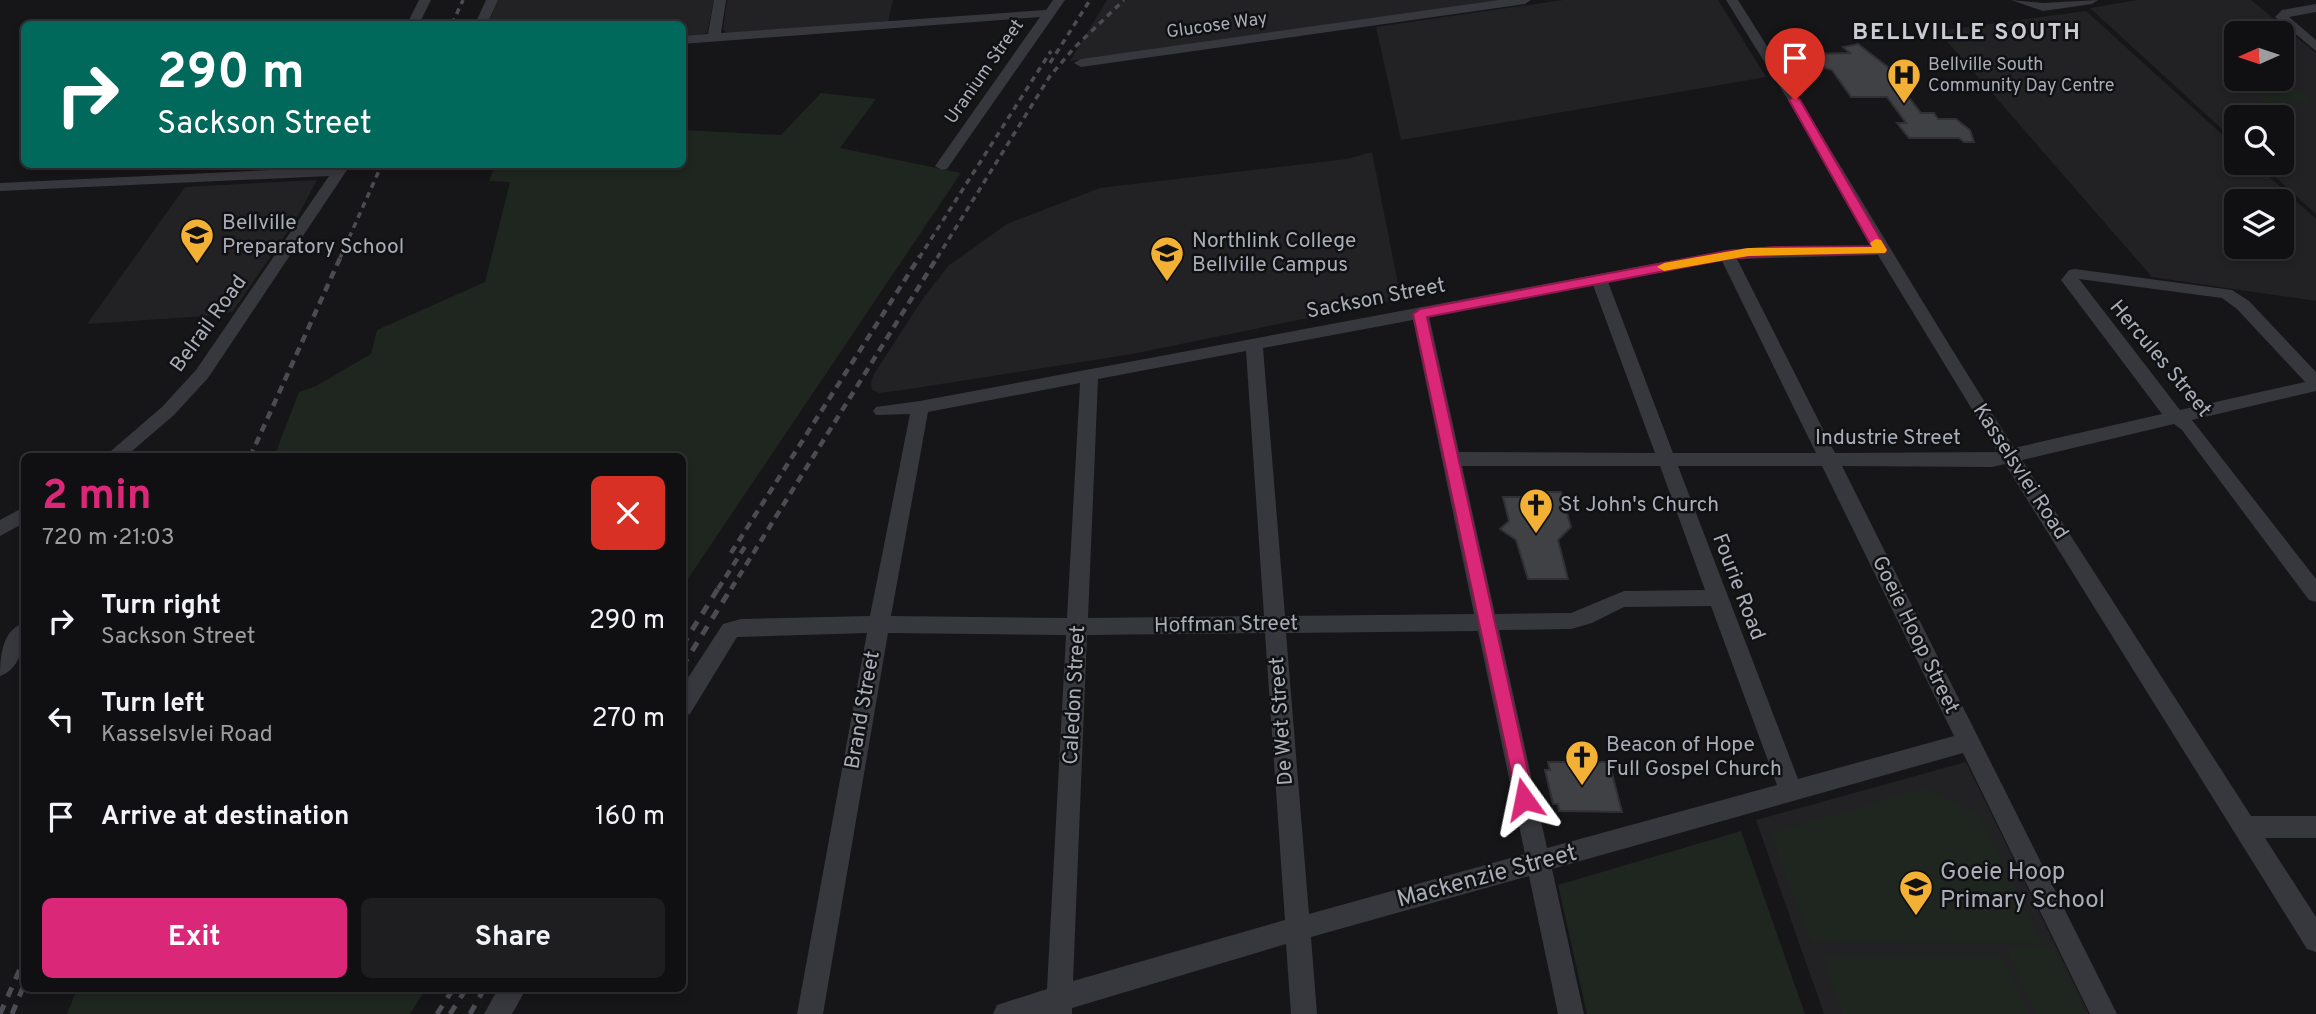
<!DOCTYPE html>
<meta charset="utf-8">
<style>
:root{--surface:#101012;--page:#1e1e20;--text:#f1f3f6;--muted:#9c9d9f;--line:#303032;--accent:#db2777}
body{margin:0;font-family:Overpass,sans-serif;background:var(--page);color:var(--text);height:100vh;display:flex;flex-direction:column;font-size:26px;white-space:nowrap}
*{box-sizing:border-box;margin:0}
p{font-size:23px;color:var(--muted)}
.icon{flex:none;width:38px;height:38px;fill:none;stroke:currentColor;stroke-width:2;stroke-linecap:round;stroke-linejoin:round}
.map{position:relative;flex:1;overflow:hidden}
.sheet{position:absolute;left:21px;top:453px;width:665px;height:539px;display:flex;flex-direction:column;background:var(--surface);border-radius:10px;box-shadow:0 4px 10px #0003,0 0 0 2px var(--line)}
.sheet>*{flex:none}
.top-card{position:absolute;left:21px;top:21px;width:665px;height:147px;border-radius:10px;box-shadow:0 4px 10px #0003,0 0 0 2px var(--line);background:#00695c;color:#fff;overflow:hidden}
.needle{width:46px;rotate:267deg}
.fabs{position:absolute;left:2224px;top:21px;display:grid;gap:14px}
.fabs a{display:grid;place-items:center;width:70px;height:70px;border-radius:10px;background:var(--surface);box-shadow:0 4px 10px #0003,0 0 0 2px var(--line);font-size:35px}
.pin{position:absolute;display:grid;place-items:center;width:60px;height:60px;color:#fff;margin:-72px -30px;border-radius:50% 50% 50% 0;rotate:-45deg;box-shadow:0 0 7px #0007}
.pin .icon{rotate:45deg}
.me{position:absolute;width:77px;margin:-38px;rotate:348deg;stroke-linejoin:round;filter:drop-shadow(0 0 5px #0008)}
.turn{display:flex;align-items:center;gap:24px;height:147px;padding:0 21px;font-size:32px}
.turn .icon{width:91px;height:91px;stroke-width:2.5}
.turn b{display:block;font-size:49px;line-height:60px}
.round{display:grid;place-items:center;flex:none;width:74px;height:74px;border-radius:10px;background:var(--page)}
.head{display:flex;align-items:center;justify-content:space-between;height:119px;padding:0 21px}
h1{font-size:42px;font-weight:700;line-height:52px;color:var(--accent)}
.cta{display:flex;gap:14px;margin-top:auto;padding:14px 21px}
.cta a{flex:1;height:80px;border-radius:10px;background:var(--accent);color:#fff;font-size:28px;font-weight:700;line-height:80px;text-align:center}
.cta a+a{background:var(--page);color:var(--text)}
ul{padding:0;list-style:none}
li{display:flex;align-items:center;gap:21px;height:98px;padding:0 21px}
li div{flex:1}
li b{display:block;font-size:26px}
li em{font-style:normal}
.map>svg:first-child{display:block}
</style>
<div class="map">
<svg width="2316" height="1014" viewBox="0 0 2316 1014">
<rect width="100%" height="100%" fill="#161618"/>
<g fill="#222225" fill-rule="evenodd">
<path d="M498 0H714L707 33 683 38 682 24H488Z"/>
<path d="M727 0H893L888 22 727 33 723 29Z"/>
<path d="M1107 0H1513L1070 61Z"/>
<path d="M1563 0H1718L1766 77 1401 140 1376 27Z"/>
<path d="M2138 0H2251L2316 53V214L2260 163H2282V117H2236V142L2090 8ZM2236 33H2282V79H2236Z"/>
<path d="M2086 11 2236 147V163H2254L2316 219V301L2152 277 1938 31ZM2282 201V247H2236V201Z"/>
<path d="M1372 152 1401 299 1132 354 903 390 879 393 872 390 871 383 874 374 922 300 948 266 1007 224 1100 188 1347 159Z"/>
<path d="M317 180 296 219 233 311 221 315 87 324 185 187Z"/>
<path d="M1966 762 2089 1014H1824L1756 820Z"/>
</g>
<g fill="#1e261f">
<path d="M2252 89H2299L2313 101 2266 102Z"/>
<path d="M821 93 876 99 840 148 961 173 683 586 682 457H274L299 392 316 386 371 354 377 330 485 282 510 182 489 181 495 165 682 164 683 130 781 135Z"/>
<path d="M1926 787 1981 817 2041 943 1811 942 1770 834Z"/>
<path d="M1741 831 1805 1014H1587L1558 885Z"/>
<path d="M2006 948H2054L2086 1014H2036Z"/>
<path d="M1823 958H2003L2028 1014H1843Z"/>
<path d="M77 989H426L410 1014H67Z"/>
</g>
<g fill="#404145" stroke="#303034" stroke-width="2">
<path d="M1858 44 1897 74 1899 78H1894L1921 113H1934L1938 119H1956L1970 130 1974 142H1964L1959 138H1909L1897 123H1906L1887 97H1851L1832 70 1825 68 1815 54 1850 53 1843 47Z"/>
<path d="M1544 492H1561L1571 527 1558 540 1568 579H1528L1516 540 1500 529 1509 521 1503 497H1545Z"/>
<path d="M1548 762H1609L1622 812 1559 811 1558 804H1553L1545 770H1550Z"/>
</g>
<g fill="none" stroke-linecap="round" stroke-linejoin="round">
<g fill="#37383d" fill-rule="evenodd">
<path d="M419 0H431L419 24H407Z"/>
<path d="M486 0H498L487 24H475Z"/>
<path d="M714 0H726L721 33 1046 10 1053 0H1065L947 169 942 170 935 166 1040 17 682 44V36L708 34Z"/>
<path d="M1499 0H1531L1525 4 1081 67 1074 63 1081 59Z"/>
<path d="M1726 0H1738C1832 148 1919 300 2014 448L2162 414 2061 280 2069 270 2075 269 2232 290 2249 301 2316 372V391L2192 420 2316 579V602L2309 600 2182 430 2174 424 2022 460 2251 816H2316V838H2265L2316 917V952L2307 949 2005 464 1992 467 1842 466 2117 1014H2090L1963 753 1552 869 1584 1014H1558L1529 876 1311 937 1317 1014H1291L1286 944 1072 1008V1014H993L997 1005 1047 989 1066 635 888 633 823 1014H797L867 633 737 637 690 714 682 716V687L723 624 741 619 870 616 910 414 876 415 873 411 876 407 920 401 1727 250 1776 246 1872 245 1788 100ZM1878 255 1998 452 1835 453 1737 259ZM1722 261 1816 453H1673L1608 282ZM2079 279 2222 298 2237 309 2305 382 2180 410ZM1593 285 1655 453 1459 452 1429 316ZM1413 320 1474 614 1285 616 1263 348ZM1246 351 1264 616 1088 618 1098 379ZM1080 383 1067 618 891 616 928 412ZM1462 466H1660L1705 590 1624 591 1571 613 1495 614ZM1678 466H1822L1954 736 1798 779ZM1711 606 1777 785 1547 848 1499 630 1571 629 1592 623 1624 607ZM1478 631 1525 854 1309 914 1286 633ZM1265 633 1285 920 1073 981 1087 635Z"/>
<path d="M2011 0 2043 3 2098 0 2092 4 2043 11Z"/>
<path d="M2316 4V12L2289 17 2316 40V51L2275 17 2282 10Z"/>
<path d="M336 164H351L208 378 174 415 125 457H104L162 407 196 370 329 176 0 191V183L335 167Z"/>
<path d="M24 507V523L0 536V520Z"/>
<path d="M24 623C26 641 21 669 0 676 0 656 2 630 24 623Z"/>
<path d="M498 989H526L512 1014H484Z"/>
</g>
<g stroke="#4a4c52" stroke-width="3.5" stroke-dasharray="6 5" stroke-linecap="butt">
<path d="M452 24 463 0"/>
<path d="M1050 63 1090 0"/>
<path d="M340 258 382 164"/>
<path d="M919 258 1051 51"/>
<path d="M937 258 1050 76 1074 48 1124 0"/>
</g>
<g stroke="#4a4c52" stroke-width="4.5" stroke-dasharray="8 6" stroke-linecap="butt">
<path d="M250 457 341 256"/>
<path d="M731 553 920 256"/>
<path d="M718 589 746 545"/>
<path d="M731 589 938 256"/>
</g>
<g stroke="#4a4c52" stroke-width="5" stroke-dasharray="10 9" stroke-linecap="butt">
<path d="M682 646 719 587"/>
<path d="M682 667 732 587"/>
<path d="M0 1014 24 960"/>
<path d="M12 1014 24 985"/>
<path d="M437 1014 453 989"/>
<path d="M450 1014 466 989"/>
<path d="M470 1014 484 989"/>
</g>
</g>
<path fill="#db2777" stroke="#8e194d" stroke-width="2" d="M1795 96 1800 100 1887 250 1885 253 1776 255 1727 259 1427 317 1534 799 1531 805 1524 808 1518 805 1413 314 1420 309 1727 251 1776 247H1872L1789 100Z"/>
<path fill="#f59e0b" d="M1876 239 1881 240 1887 250 1885 253 1748 256 1664 271 1657 267 1664 263 1748 248 1872 247 1870 243Z"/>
<defs>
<g id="hospital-pin" transform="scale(1.75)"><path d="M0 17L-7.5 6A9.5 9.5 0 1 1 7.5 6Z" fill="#f2b134" stroke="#111113"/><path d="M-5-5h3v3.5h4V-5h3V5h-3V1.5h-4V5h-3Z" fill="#111"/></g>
<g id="school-pin" transform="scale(1.75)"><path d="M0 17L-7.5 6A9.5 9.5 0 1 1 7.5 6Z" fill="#f2b134" stroke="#111113"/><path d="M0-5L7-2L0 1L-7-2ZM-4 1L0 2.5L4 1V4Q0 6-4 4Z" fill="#111"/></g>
<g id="university-pin" transform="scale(1.75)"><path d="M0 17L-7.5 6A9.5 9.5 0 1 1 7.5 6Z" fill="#f2b134" stroke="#111113"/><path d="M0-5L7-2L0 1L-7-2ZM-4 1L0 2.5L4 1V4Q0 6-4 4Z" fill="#111"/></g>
<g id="church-pin" transform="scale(1.75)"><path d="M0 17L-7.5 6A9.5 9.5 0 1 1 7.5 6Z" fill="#f2b134" stroke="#111113"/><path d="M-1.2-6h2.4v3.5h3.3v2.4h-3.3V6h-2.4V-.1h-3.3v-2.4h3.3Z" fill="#111"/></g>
</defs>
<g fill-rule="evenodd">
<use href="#hospital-pin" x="1904" y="75"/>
<use href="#school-pin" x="197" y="235"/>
<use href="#university-pin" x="1167" y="253"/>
<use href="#church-pin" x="1536" y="505"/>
<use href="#church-pin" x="1582" y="757"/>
<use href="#school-pin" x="1916" y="887"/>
</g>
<g text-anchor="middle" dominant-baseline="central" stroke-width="5" stroke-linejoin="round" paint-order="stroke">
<g font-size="18" fill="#a8adb8" stroke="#111113">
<text transform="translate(1217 26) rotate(-8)">Glucose Way</text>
<text transform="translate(985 72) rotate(-55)">Uranium Street</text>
</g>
<g font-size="18" fill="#a8adb8" stroke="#111113" text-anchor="start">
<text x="1928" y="65">Bellville South<tspan x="1928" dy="21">Community Day Centre</tspan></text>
</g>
<g font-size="21" fill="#a8adb8" stroke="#111113" text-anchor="start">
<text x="222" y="223">Bellville<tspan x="222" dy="24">Preparatory School</tspan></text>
<text x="1192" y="241">Northlink College<tspan x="1192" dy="24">Bellville Campus</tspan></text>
<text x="1560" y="505">St John's Church</text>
<text x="1606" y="745">Beacon of Hope<tspan x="1606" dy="24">Full Gospel Church</tspan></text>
</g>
<g font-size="21" fill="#a8adb8" stroke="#111113">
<text transform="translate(1376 299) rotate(-11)">Sackson Street</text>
<text transform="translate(209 324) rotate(-54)">Belrail Road</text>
<text transform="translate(2160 359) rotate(50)">Hercules Street</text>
<text x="1888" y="438">Industrie Street</text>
<text transform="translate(2020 472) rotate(57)">Kasselsvlei Road</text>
<text transform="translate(1738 587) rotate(69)">Fourie Road</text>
<text transform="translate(1226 625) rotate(-1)">Hoffman Street</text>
<text transform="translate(1915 635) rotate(64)">Goeie Hoop Street</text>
<text transform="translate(1075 695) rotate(-87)">Caledon Street</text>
<text transform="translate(863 710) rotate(-80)">Brand Street</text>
<text transform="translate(1282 721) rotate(-94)">De Wet Street</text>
</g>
<g font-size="23" font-weight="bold" letter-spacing="2" fill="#c9ccd4" stroke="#111113">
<text x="1967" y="33">BELLVILLE SOUTH</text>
</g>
<g font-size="24" fill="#a8adb8" stroke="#111113" text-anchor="start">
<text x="1940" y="873">Goeie Hoop<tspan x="1940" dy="28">Primary School</tspan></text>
</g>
<g font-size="24" fill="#a8adb8" stroke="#111113">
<text transform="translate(1487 877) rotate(-15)">Mackenzie Street</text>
</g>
</g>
</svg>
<div class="fabs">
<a><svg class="needle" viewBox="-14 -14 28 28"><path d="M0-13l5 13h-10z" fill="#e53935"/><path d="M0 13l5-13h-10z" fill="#9c9d9f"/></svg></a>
<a><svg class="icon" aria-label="search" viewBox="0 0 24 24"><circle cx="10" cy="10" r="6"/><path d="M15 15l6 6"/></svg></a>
<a><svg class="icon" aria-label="layers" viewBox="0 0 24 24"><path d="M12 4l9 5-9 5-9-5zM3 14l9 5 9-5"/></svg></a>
</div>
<div class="pin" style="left:1795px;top:100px;background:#d93025"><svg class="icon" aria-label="arrive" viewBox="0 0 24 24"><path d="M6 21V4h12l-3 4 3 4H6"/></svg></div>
<svg class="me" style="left:1524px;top:799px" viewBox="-20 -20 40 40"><path d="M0-17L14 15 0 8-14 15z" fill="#db2777" stroke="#fff" stroke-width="4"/></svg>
<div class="top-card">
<div class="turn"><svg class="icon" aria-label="right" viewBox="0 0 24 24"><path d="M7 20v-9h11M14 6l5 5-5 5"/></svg><div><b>290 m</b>Sackson Street</div></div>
</div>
<section class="sheet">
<div class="head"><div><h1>2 min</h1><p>720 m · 21:03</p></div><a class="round" style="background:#d93025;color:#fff"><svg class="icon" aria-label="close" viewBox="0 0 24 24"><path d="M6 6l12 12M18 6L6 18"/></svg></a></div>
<ul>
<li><svg class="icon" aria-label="right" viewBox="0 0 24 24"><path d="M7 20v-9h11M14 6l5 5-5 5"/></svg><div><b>Turn right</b><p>Sackson Street</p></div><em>290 m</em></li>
<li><svg class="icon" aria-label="left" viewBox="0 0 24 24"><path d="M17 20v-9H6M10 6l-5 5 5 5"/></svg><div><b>Turn left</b><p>Kasselsvlei Road</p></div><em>270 m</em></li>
<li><svg class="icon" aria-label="arrive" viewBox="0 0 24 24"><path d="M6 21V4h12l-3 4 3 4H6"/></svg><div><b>Arrive at destination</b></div><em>160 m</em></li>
</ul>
<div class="cta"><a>Exit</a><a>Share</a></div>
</section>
</div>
